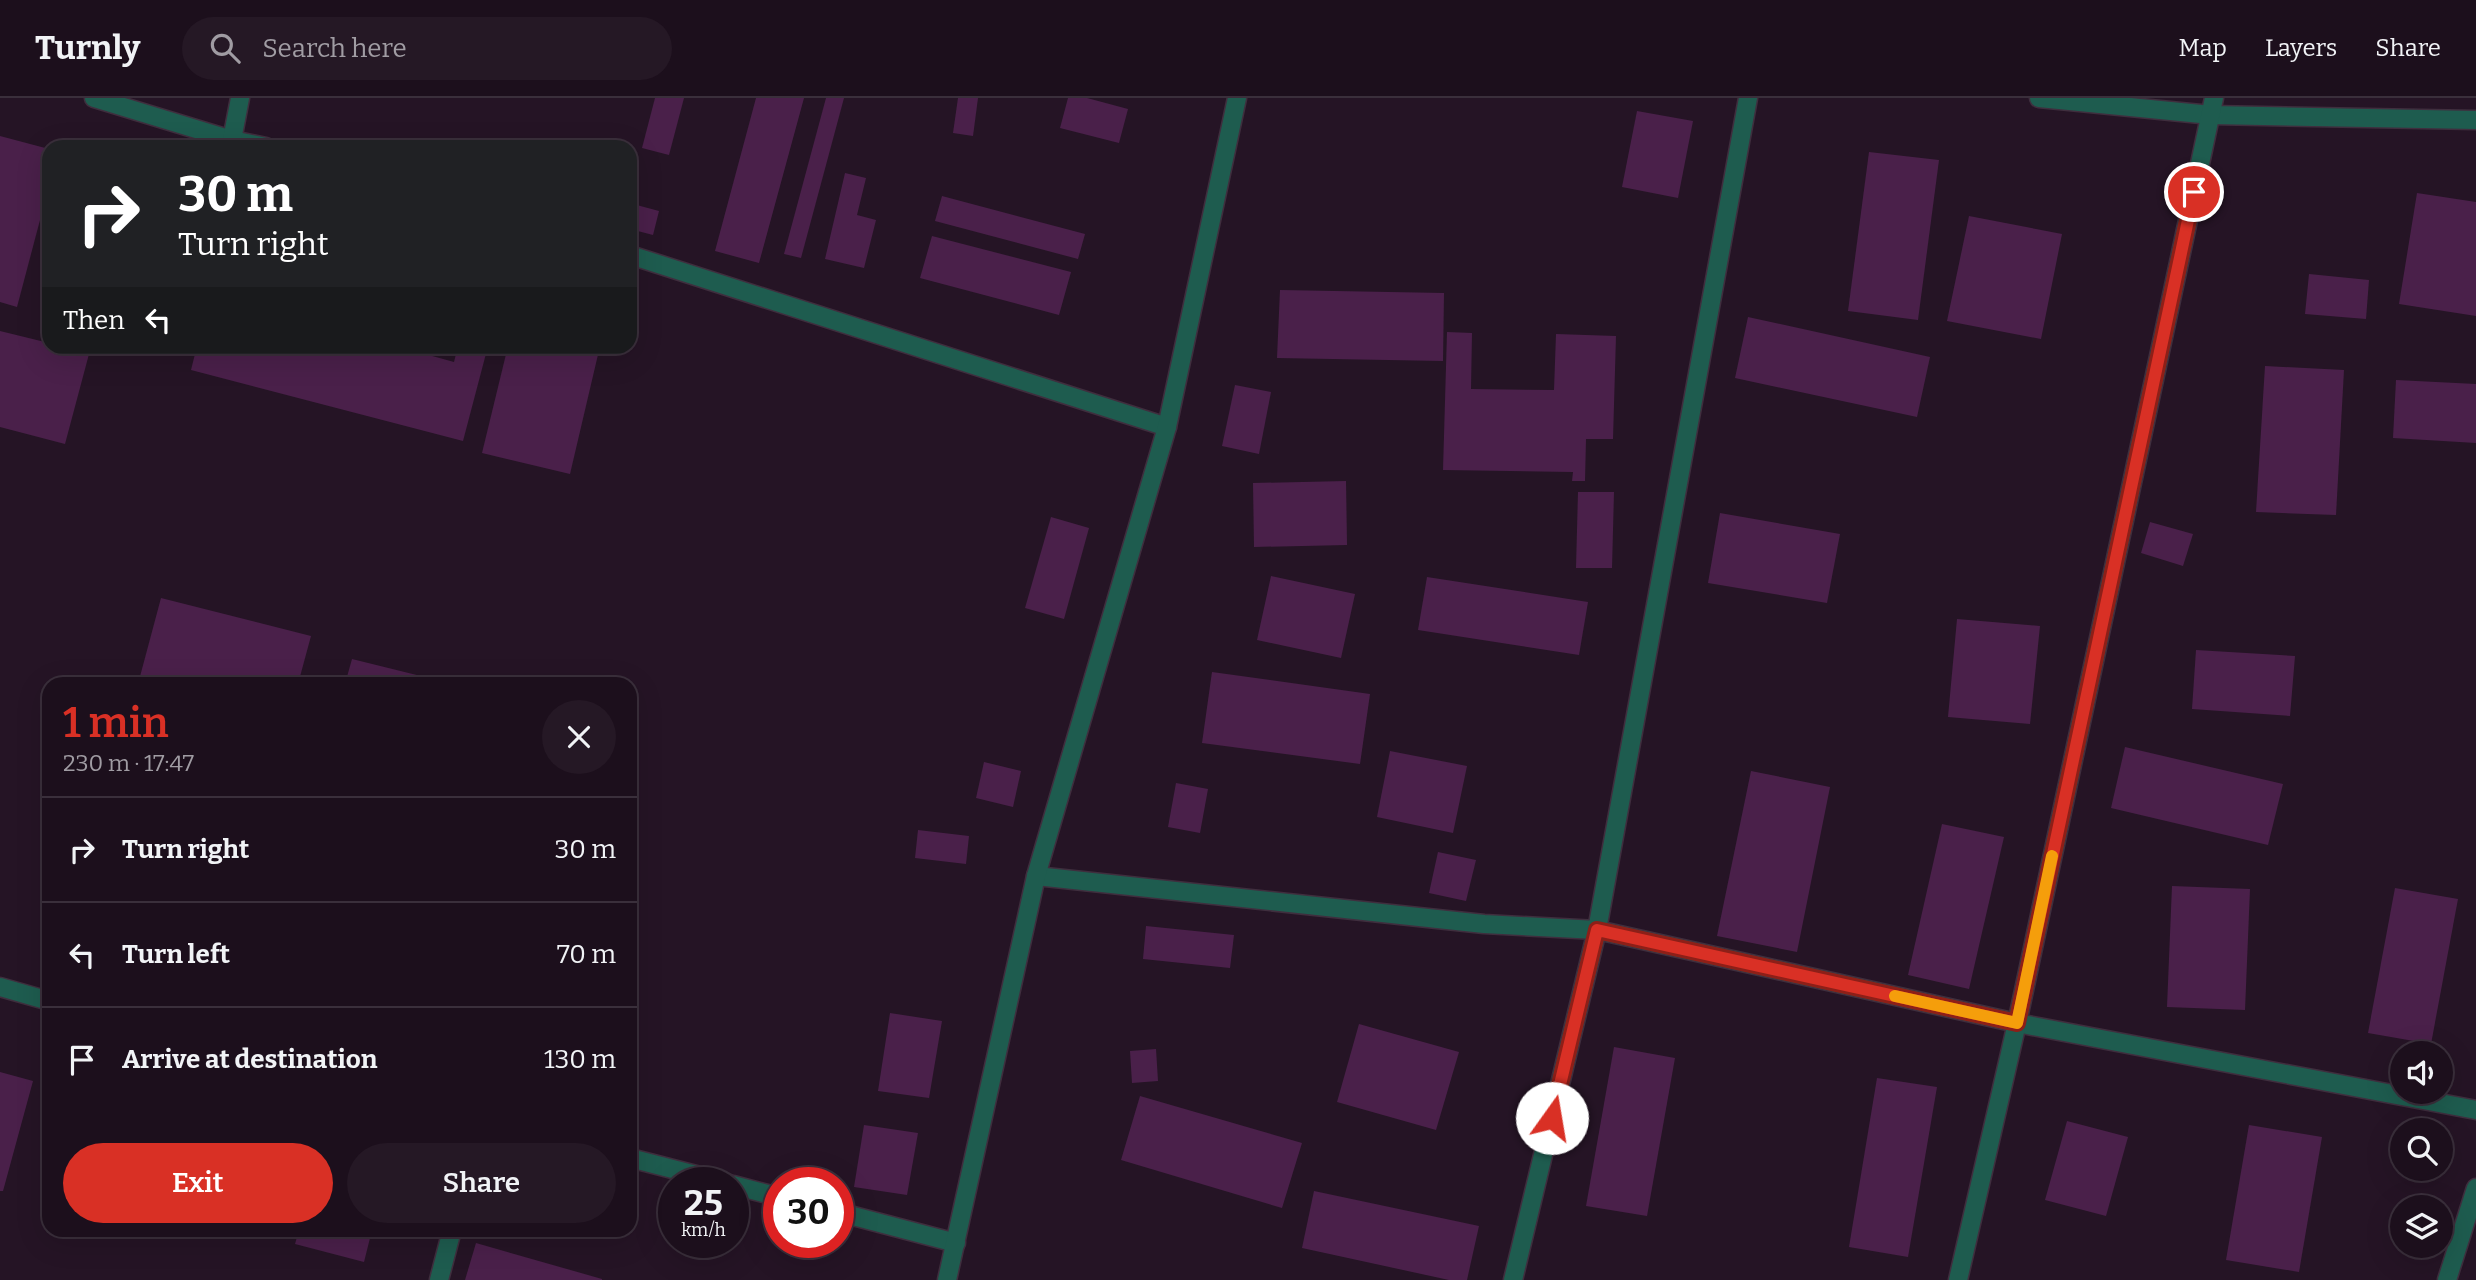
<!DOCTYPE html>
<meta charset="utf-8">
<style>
:root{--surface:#1c0f1c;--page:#251825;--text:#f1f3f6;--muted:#a09ca3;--line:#3a2f3b;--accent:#d93025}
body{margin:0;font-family:Bitter,serif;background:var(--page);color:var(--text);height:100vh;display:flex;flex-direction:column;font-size:26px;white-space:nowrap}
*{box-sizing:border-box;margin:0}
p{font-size:23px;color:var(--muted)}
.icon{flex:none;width:38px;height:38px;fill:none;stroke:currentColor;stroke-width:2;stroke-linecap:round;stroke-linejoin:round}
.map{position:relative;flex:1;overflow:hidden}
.details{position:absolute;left:42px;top:579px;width:595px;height:560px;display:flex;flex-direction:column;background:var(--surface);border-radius:21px;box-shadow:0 7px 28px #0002,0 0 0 2px var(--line)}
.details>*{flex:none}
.top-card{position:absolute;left:42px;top:42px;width:595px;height:214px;border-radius:21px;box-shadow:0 7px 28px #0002,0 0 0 2px var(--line);background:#202124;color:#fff;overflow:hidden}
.tools{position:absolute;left:2390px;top:943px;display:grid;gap:14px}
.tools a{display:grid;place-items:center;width:63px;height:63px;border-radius:50%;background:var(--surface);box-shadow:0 7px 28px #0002,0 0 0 2px var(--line);font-size:35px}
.speed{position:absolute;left:658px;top:1069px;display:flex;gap:14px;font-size:35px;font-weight:700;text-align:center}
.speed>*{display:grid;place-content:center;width:91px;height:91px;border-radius:50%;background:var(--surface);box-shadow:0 7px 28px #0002,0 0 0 2px var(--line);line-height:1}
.speed small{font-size:18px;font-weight:400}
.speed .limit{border:10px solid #d22;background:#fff;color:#111}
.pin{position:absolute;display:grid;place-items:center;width:60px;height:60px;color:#fff;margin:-30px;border:4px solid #fff;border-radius:50%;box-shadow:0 2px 7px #0007}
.me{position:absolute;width:77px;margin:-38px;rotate:13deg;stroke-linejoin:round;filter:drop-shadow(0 0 5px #0008)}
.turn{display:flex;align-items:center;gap:24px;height:147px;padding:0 21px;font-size:32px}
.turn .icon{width:91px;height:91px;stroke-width:2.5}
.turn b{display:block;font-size:49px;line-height:60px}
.then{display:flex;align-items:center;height:66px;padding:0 21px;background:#0003;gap:14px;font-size:26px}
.round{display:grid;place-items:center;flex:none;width:74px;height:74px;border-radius:37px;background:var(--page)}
.summary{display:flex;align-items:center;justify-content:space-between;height:119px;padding:0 21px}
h1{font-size:42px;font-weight:600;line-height:52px;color:var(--accent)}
.action{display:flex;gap:14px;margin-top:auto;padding:14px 21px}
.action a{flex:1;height:80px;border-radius:42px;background:var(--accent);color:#fff;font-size:28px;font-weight:600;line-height:80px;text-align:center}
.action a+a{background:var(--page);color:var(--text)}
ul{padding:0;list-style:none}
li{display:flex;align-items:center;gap:21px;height:105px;padding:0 21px;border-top:2px solid var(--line)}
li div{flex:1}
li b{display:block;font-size:26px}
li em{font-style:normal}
header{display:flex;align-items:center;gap:42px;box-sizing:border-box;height:98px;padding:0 35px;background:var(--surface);border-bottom:2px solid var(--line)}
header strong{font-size:33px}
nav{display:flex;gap:38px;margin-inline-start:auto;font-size:24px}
.search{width:490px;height:63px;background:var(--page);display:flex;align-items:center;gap:18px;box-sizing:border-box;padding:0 24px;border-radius:38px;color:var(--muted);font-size:26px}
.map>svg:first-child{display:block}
</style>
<header>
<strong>Turnly</strong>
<div class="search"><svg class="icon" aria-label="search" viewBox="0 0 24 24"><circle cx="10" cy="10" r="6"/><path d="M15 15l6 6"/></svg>Search here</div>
<nav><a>Map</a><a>Layers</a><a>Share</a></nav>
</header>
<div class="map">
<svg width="2476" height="1182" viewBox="0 0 2476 1182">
<rect width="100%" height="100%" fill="#251425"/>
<g fill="#4a204a">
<path d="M655 0H684L669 57 642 50Z"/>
<path d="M756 0H804L759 165 715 153Z"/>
<path d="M826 0H844L801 160 784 156Z"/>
<path d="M958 0H978L973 38 953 35Z"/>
<path d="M1068 0H1087L1128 11 1119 45 1060 30Z"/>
<path d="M1637 13 1693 23 1678 100 1622 89Z"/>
<path d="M0 38 49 51V88L17 209 0 204Z"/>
<path d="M1869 54 1939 62 1918 222 1848 213Z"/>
<path d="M845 75 866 80 857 117 876 122 864 170 825 161Z"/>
<path d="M2417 95 2476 104V218L2399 206Z"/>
<path d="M942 98 1085 136 1078 161 935 123Z"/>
<path d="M633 106 659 113 653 137 630 131Z"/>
<path d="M1969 118 2062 136 2041 241 1947 223Z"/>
<path d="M932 138 1071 174 1059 217 920 180Z"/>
<path d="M2309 176 2369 182 2366 221 2305 216Z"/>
<path d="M1280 192 1444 195 1443 263 1277 260Z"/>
<path d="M1748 219 1930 259 1917 319 1735 280Z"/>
<path d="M0 233 49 245V248H61L89 256 65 346 0 329Z"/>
<path d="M1447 234 1472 235 1471 291 1554 292 1556 236 1616 238 1613 341H1586L1585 383H1572L1573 374 1443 372Z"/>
<path d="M197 248H396L454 264 458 248H488L463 343 191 272Z"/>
<path d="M508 248H600L570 376 482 355Z"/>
<path d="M2265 268 2344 272 2336 417 2256 414Z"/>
<path d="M2396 282 2476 286V345L2393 340Z"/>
<path d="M1235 287 1271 294 1259 356 1222 348Z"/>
<path d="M1346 383 1347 447 1254 449 1253 385Z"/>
<path d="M1578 394H1614L1612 470H1576Z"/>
<path d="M1720 415 1840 436 1827 505 1708 485Z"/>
<path d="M1051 419 1089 430 1064 521 1025 510Z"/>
<path d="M2150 424 2193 436 2183 468 2141 455Z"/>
<path d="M1271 478 1355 496 1341 560 1257 542Z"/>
<path d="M1427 479 1588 504 1579 557 1418 532Z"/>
<path d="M161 500 311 538 298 586H138Z"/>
<path d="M1957 521 2040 528 2030 626 1948 619Z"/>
<path d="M2196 552 2295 558 2290 618 2192 611Z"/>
<path d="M352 561 449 585V586H345Z"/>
<path d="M1212 574 1370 596 1360 666 1202 645Z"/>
<path d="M2125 649 2283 686 2268 747 2111 710Z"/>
<path d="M1390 653 1467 668 1453 735 1377 719Z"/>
<path d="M984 664 1021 673 1013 709 976 700Z"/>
<path d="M1751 673 1830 689 1797 854 1717 838Z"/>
<path d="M1176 685 1208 691 1200 735 1168 729Z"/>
<path d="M1942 726 2004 739 1969 891 1908 877Z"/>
<path d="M918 732 969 738 966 766 915 760Z"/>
<path d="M1438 754 1476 762 1466 803 1429 795Z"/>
<path d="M2172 788 2250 791 2245 912 2167 909Z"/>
<path d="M2395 790 2458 801 2431 946 2368 935Z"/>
<path d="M1146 828 1234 837 1230 870 1143 861Z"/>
<path d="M890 915 942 923 929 1000 878 993Z"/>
<path d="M1359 926 1459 954 1436 1032 1337 1004Z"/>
<path d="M1614 949 1675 960 1647 1118 1586 1108Z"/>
<path d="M1156 951 1158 983 1132 985 1130 953Z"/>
<path d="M0 974 33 983 3 1093H0Z"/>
<path d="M1877 980 1937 989 1908 1159 1849 1149Z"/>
<path d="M1140 998 1302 1045 1282 1110 1121 1062Z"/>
<path d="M2067 1023 2128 1039 2106 1118 2045 1102Z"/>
<path d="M864 1027 918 1035 907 1097 854 1089Z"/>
<path d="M2249 1027 2322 1039 2299 1174 2226 1162Z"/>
<path d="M1314 1093 1479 1128 1467 1182H1449L1302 1150Z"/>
<path d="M249 1132H273L272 1139Z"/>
<path d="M299 1132H372L364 1164 295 1146Z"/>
<path d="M476 1145 602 1181V1182H465Z"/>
</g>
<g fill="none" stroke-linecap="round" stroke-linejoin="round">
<g stroke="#3f2e3e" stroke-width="21">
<g id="minor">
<path d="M94 0 232 42 266 49"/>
<path d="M1748 0 1597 832 2017 925 2476 1012"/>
<path d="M2039 0 2211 17 2476 22"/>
<path d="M232 42 240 0"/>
<path d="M630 157 1167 329"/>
<path d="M1036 778 1484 826 1597 832 1513 1182"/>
<path d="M0 889 49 903"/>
<path d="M630 1060 727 1085"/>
<path d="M733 1087 779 1099"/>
<path d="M838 1114 956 1145"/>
<path d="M439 1182 452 1132"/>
<path d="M947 1182 1036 778 1167 329 1237 0"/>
<path d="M1958 1182 2017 925 2214 0"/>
<path d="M2447 1182 2476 1090"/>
</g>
</g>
<use href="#minor" stroke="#1e5c4f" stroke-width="18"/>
</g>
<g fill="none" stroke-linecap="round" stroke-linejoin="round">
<g stroke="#8d1f18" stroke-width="18">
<path id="route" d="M1552 1020 1597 832 2017 925 2194 94"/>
</g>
<use href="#route" stroke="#d93025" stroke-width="12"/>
<path stroke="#f59e0b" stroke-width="12" d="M1895 898 2017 925 2052 758"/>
</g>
</svg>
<div class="tools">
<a><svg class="icon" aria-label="sound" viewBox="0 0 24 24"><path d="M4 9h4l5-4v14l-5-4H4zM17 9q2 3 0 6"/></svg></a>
<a><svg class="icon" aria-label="search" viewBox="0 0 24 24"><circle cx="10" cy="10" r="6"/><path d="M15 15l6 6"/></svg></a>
<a><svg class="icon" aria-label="layers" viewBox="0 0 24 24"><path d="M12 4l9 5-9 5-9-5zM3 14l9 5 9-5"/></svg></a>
</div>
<div class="speed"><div>25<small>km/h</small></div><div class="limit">30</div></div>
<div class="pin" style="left:2194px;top:94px;background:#d93025"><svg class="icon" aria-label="arrive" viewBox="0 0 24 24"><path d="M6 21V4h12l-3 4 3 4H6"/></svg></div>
<svg class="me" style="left:1552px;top:1020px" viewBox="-20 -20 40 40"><circle r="19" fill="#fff"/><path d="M0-13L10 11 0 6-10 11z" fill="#d93025"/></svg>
<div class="top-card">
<div class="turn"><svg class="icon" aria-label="right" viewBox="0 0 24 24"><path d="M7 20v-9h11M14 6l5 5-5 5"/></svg><div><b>30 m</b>Turn right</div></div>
<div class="then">Then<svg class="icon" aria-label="left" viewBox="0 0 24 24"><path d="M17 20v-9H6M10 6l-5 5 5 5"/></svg></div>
</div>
<section class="details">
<div class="summary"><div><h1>1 min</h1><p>230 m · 17:47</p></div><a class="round"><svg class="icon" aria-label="close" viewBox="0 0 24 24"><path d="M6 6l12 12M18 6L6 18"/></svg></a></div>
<ul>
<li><svg class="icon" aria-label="right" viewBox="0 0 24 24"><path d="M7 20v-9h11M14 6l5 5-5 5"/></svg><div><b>Turn right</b></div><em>30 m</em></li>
<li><svg class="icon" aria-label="left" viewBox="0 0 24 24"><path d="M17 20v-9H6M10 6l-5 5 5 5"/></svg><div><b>Turn left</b></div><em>70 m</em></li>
<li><svg class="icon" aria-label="arrive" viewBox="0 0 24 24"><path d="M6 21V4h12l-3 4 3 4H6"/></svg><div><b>Arrive at destination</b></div><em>130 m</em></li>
</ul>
<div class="action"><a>Exit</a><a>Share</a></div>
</section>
</div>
